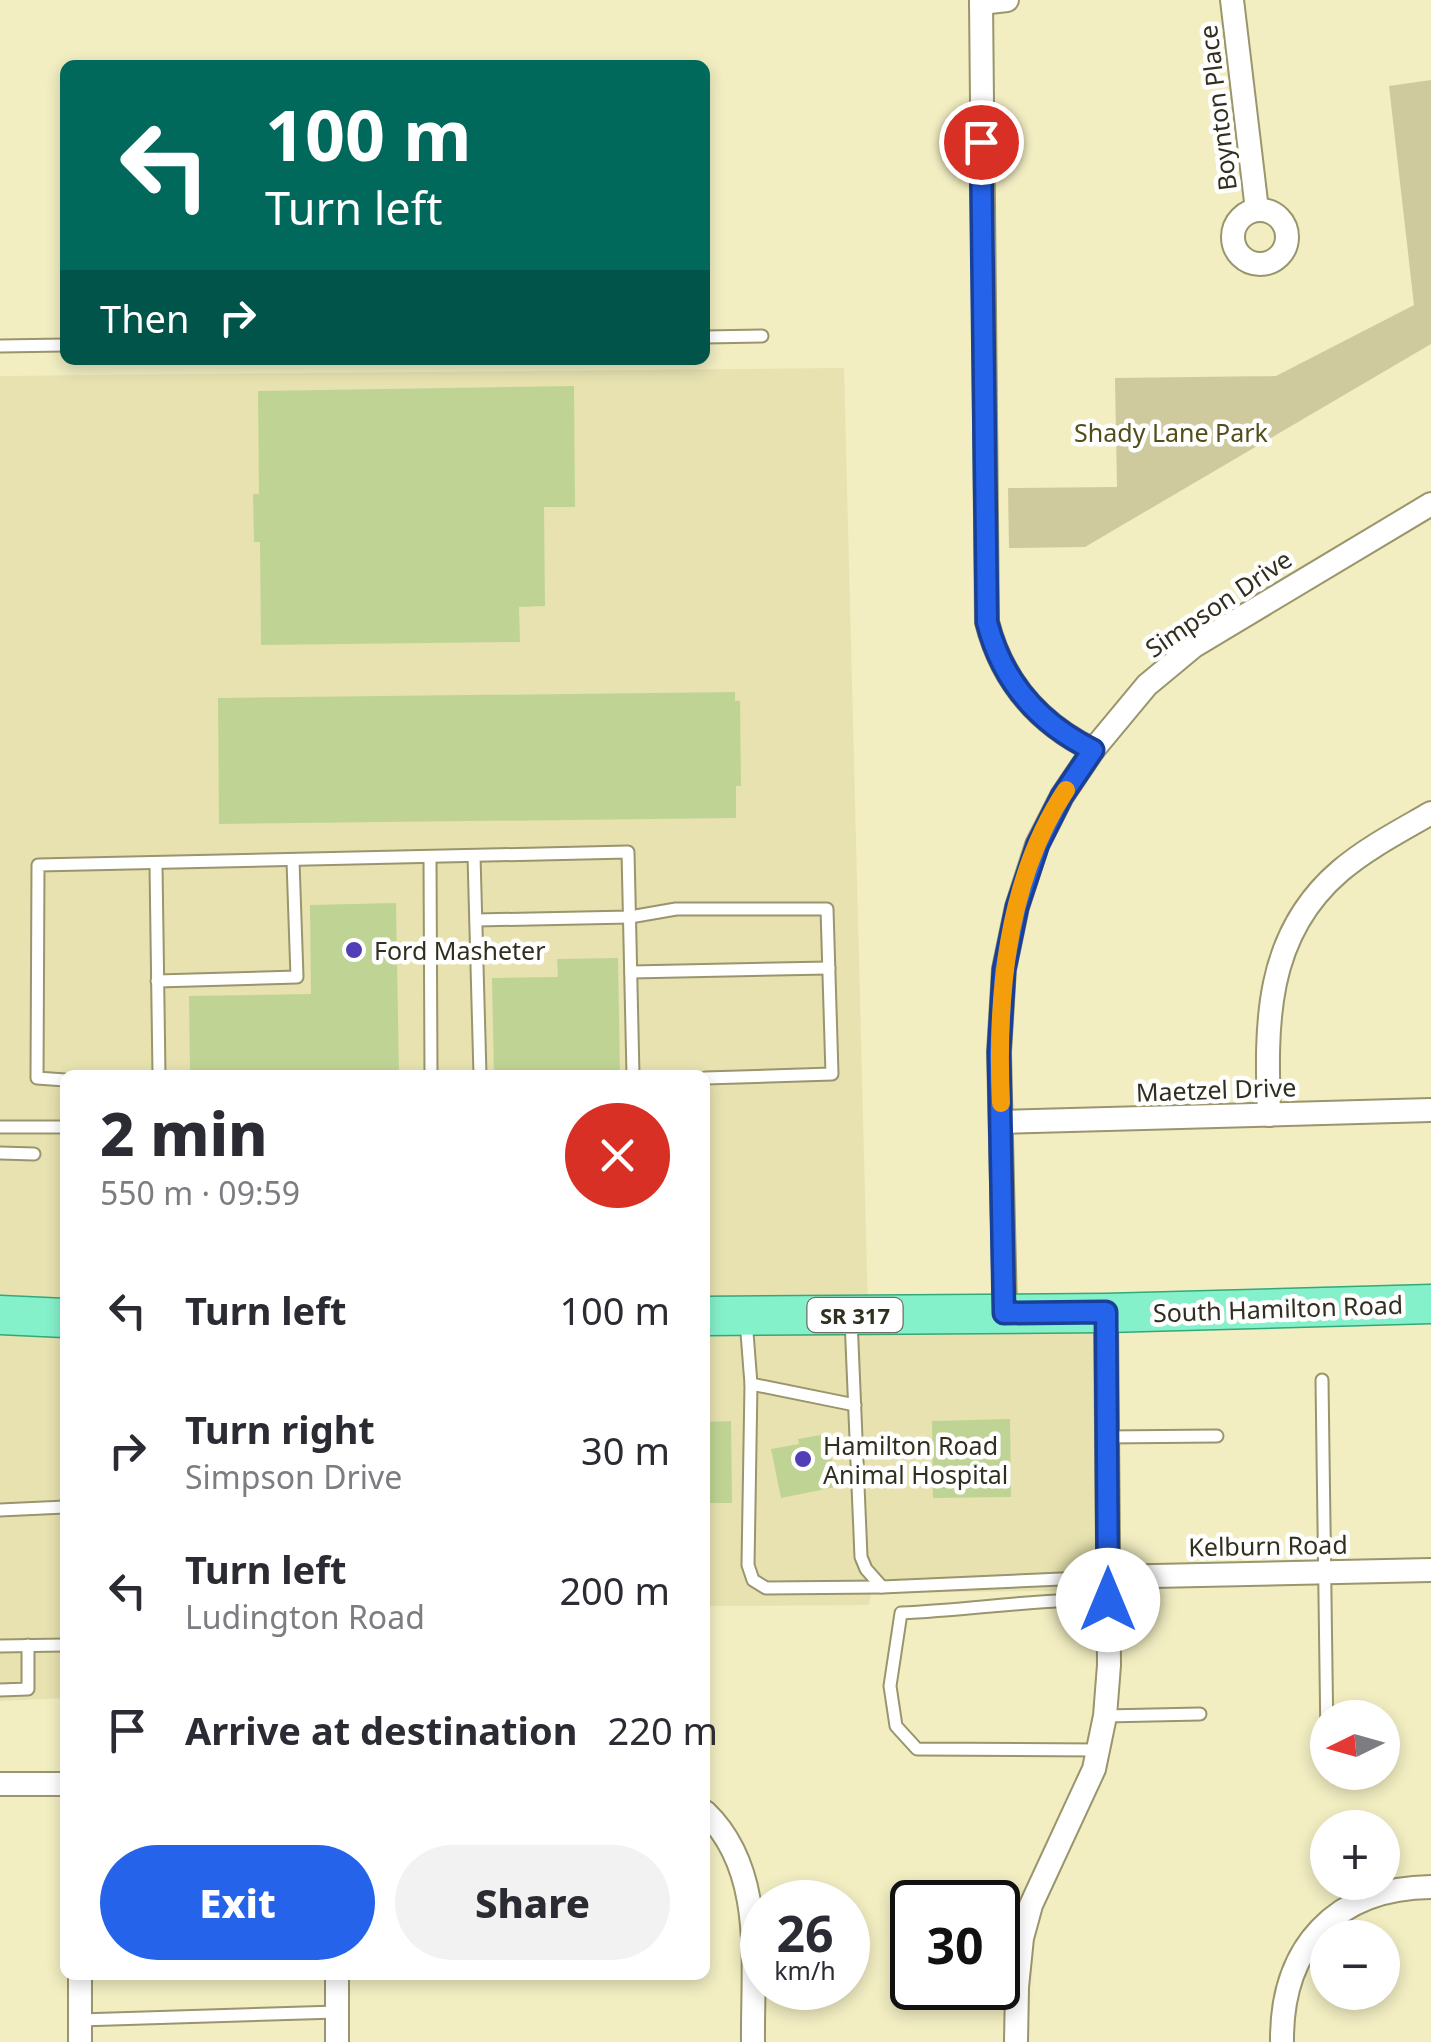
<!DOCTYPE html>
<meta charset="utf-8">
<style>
:root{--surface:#fff;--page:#f2f2f3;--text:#2b2b33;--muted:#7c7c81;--accent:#2563eb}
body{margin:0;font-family:"Noto Sans",sans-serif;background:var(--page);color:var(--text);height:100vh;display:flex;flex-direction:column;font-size:38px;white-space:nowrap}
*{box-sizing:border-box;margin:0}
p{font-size:32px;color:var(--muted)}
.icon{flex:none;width:55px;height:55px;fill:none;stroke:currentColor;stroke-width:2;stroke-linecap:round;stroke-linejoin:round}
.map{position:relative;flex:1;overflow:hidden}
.panel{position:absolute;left:60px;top:1070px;width:650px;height:910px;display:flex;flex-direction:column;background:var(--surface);border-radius:15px;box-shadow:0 5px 15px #0003}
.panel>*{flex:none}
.banner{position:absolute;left:60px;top:60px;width:650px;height:305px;border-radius:15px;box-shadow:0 5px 15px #0003;background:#00695c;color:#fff;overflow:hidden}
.needle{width:65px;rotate:265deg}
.tools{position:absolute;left:1310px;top:1700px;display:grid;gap:20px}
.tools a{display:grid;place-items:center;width:90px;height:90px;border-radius:50%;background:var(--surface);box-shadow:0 5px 15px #0003;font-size:50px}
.speed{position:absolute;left:740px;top:1880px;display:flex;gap:20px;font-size:50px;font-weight:700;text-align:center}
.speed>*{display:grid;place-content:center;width:130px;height:130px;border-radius:50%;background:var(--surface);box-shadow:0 5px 15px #0003;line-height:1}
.speed small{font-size:25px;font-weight:400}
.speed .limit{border:5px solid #111;border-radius:15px;background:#fff;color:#111}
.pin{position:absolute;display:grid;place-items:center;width:85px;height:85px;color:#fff;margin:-42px;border:5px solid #fff;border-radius:50%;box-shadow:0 2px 10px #0007}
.me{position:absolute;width:110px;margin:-55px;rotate:0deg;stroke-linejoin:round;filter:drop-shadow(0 0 8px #0008)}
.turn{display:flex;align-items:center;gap:35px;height:210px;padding:0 40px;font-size:45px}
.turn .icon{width:130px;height:130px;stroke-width:2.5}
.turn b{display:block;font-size:70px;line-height:85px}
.then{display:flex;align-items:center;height:95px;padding:0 40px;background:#0003;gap:20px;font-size:38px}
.round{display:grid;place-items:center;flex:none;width:105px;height:105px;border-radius:52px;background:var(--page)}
.head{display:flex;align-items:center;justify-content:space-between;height:170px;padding:0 40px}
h1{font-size:60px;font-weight:800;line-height:75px}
.primary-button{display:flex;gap:20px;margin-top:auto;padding:20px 40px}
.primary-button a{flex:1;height:115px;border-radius:60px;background:var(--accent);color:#fff;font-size:40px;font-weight:800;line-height:115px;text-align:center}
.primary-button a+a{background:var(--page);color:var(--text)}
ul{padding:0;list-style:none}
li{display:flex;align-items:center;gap:30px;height:140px;padding:0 40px}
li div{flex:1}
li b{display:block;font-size:38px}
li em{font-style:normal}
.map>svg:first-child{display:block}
</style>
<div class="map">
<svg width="1431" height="2042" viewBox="0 0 1431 2042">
<rect width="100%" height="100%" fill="#f2eec2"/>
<path fill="#e7e2b0" d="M844 368 868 1314 1104 1313 1107 1590 871 1593 869 1605 705 1606V1075H65V1698L0 1701V376Z"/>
<path fill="#ceca9e" d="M1431 80V344L1085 547 1009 548 1008 488 1117 487 1115 378 1276 376 1414 305 1389 86Z"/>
<g fill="#bfd494">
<path d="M574 386 575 507H544L545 606 519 607 520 642 261 645 260 542H254L253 494H259L258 391Z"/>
<path d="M735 692V701H740L741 786H736V818L219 824 218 698Z"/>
<path d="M396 903 399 1075H190L189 996 311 994 310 905Z"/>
<path d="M618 958 620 1075H494L492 978 558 977 557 959Z"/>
<path d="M1010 1419 1011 1497 933 1498 932 1421Z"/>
<path d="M731 1421 732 1503H709L707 1422Z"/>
<path d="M821 1435 822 1440 829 1438 835 1487 781 1498 771 1449 799 1444 798 1439Z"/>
</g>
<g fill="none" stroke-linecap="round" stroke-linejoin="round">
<g stroke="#99956c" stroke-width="15">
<g id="service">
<path d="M705 337 762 336"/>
<path d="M0 346 65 345"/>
<path d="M474 856 480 1075"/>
<path d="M430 857 431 1075"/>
<path d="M156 865 159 1075"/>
<path d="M476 920 630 917 676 909H827L832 1074 705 1078"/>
<path d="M631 972 829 968"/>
<path d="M157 981 297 977 293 861"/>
<path d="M65 1080 37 1078 38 865 628 852 633 1075"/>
<path d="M0 1127H65"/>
<path d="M0 1153 34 1154"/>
<path d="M851 1319 861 1557 866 1569 882 1587 1107 1577"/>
<path d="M746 1320 751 1384 855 1405"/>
<path d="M1322 1380 1327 1741"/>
<path d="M751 1384 748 1565 753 1580 766 1588 882 1587"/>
<path d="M1106 1437 1217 1436"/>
<path d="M0 1510 65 1507"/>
<path d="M0 1646 65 1645"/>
<path d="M0 1690 28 1689V1645"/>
<path d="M1105 1716 1200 1714"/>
<path d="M1099 1750 917 1749 896 1726 890 1686 901 1613C970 1610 1038 1599 1107 1599"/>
<path d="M80 2020 337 2012"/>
</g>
</g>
<g stroke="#99956c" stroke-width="26">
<g id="minor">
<path d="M981 0 987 622C1002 681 1038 723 1093 750"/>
<path d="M1232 0 1257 210"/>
<path d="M981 3 1007 0"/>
<circle cx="1260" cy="237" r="27"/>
<path d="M1269 1115C1266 1025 1264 936 1340 871 1367 848 1400 831 1431 813"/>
<path d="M1002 1122 1431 1110"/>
<path d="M1005 1313 999 1052 1004 969 1017 907 1037 845 1062 796 1093 750 1147 685 1194 646 1431 504"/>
<path d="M1107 1577 1431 1570"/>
<path d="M0 1784H65"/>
<path d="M705 1812C766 1870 752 1965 753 2042"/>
<path d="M80 1975V2042"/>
<path d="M337 1975V2042"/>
<path d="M1016 2042 1017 1987 1022 1938 1031 1905 1094 1769 1105 1716 1109 1665 1106 1313"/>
<path d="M1282 2042C1281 1947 1336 1888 1431 1887"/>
</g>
</g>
<g stroke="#33a878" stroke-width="41">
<g id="primary">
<path d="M0 1315 65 1318"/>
<path d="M705 1316 1106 1313 1431 1304"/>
</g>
</g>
<use href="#service" stroke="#fff" stroke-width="11"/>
<use href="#minor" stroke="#fff" stroke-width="22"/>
<use href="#primary" stroke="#85f1cb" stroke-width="38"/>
</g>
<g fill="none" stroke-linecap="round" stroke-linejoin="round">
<g stroke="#184099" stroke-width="25">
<path id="route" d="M981 142 987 622C1002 681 1038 723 1093 750L1062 796 1038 844 1017 907 1004 970 999 1052 1004 1313 1106 1312 1108 1600"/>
</g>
<use href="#route" stroke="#2563eb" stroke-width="18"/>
<path stroke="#f59e0b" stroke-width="18" d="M1001 1103C996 998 1006 880 1066 790"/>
</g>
<g fill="#503fb6" stroke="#fff" stroke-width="4">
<circle cx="354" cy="950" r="10"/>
<circle cx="803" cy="1459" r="10"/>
</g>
<g text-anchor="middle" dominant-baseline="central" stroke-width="9" stroke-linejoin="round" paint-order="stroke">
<rect fill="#fff" stroke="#6f6e62" stroke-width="2.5" x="807.5" y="1298" width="95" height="34" rx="8"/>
<g font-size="22" font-weight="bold" fill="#31301f">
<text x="855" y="1315">SR 317</text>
</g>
<g font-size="25" fill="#31301f" stroke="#fff">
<text transform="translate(1217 108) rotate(-97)">Boynton Place</text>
<text transform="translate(1218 603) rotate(-34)">Simpson Drive</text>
<text transform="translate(1216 1089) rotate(-2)">Maetzel Drive</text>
<text transform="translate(1278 1308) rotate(-2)">South Hamilton Road</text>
<text transform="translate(1268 1545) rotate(-1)">Kelburn Road</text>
</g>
<g font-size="25" fill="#534d1a" stroke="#fff">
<text x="1171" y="432">Shady Lane Park</text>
</g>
<g font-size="25" fill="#31301f" stroke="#fff" text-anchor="start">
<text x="374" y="950">Ford Masheter</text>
<text x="823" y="1445">Hamilton Road<tspan x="823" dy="29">Animal Hospital</tspan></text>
</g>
</g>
</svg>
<div class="tools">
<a><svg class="needle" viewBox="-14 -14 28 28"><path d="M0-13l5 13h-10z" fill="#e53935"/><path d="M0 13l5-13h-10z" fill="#7c7c81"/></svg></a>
<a>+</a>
<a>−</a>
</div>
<div class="speed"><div>26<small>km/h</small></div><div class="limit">30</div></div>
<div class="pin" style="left:981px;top:142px;background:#d93025"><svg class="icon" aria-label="arrive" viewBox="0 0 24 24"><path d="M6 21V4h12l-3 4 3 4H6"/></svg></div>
<svg class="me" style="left:1108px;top:1600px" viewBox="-20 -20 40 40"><circle r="19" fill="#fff"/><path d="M0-13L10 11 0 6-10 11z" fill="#2563eb"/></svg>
<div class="banner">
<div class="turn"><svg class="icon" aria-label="left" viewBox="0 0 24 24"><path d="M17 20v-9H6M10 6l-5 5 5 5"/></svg><div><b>100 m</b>Turn left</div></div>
<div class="then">Then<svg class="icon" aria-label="right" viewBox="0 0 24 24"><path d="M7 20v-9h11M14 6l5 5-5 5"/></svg></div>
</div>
<section class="panel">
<div class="head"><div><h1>2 min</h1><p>550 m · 09:59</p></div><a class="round" style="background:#d93025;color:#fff"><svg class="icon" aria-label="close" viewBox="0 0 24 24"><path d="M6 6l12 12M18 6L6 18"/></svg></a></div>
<ul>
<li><svg class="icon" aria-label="left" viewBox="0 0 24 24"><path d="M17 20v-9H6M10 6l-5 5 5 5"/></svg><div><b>Turn left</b></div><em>100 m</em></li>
<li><svg class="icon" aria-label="right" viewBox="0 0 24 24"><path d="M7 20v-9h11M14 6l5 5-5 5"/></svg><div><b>Turn right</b><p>Simpson Drive</p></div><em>30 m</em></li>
<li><svg class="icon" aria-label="left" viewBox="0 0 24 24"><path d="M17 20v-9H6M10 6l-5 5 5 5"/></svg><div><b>Turn left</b><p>Ludington Road</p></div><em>200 m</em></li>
<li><svg class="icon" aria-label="arrive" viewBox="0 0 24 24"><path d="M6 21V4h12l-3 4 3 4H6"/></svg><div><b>Arrive at destination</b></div><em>220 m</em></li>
</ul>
<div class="primary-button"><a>Exit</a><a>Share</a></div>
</section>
</div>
